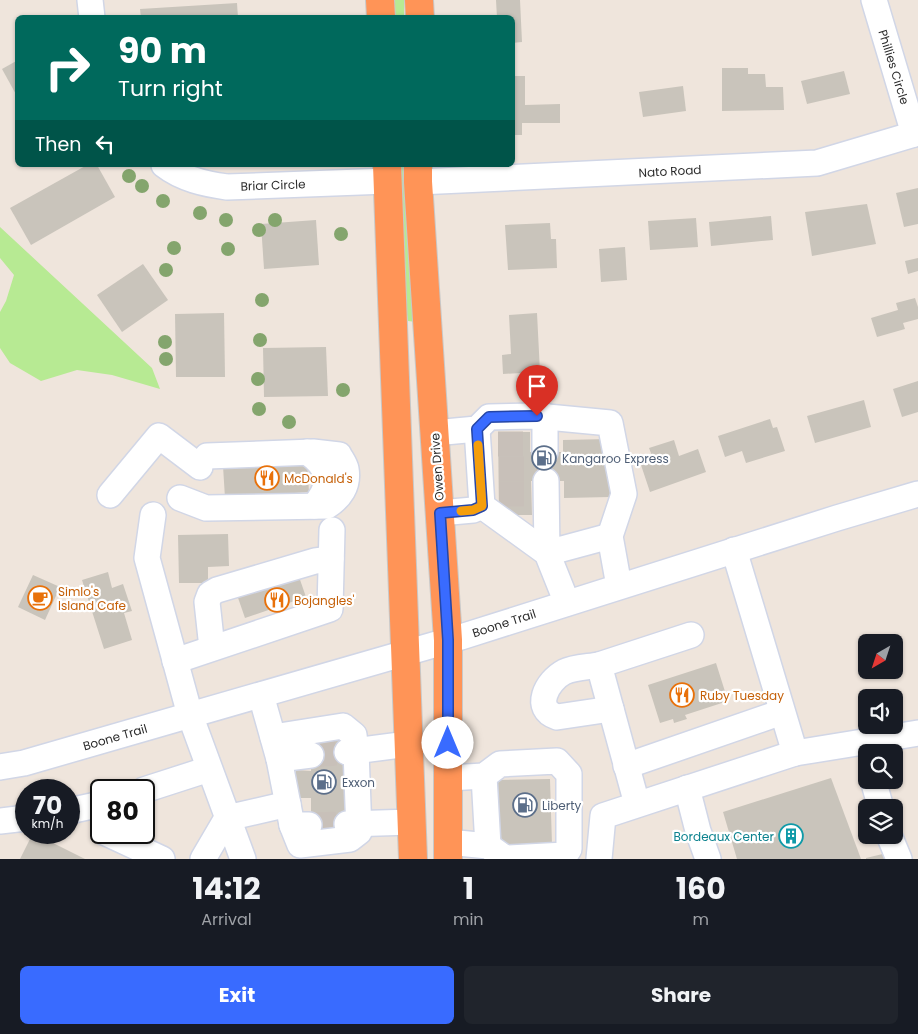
<!DOCTYPE html>
<style>
:root{--surface:#171b24;--page:#20242c;--text:#f1f3f6;--muted:#9ea1a6;--accent:#396bff}
body{margin:0;font-family:Poppins,sans-serif;background:var(--page);color:var(--text);height:100vh;display:flex;flex-direction:column;font-size:19px;white-space:nowrap}
*{box-sizing:border-box;margin:0}
p{font-size:16px;color:var(--muted)}
.icon{flex:none;width:28px;height:28px;fill:none;stroke:currentColor;stroke-width:2;stroke-linecap:round;stroke-linejoin:round}
.map{position:relative;height:859px;overflow:hidden}
.details{display:flex;flex-direction:column;background:var(--surface);flex:1}
.details>*{flex:none}
.hud{position:absolute;left:15px;top:15px;width:500px;height:152px;border-radius:8px;box-shadow:0 1px 4px #0004;background:#00695c;color:#fff;overflow:hidden}
.needle{width:32px;rotate:219deg}
.tools{position:absolute;left:858px;top:634px;display:grid;gap:10px}
.tools a{display:grid;place-items:center;width:45px;height:45px;border-radius:8px;background:var(--surface);box-shadow:0 1px 4px #0004;font-size:25px}
.speed{position:absolute;left:15px;top:779px;display:flex;gap:10px;font-size:25px;font-weight:700;text-align:center}
.speed>*{display:grid;place-content:center;width:65px;height:65px;border-radius:50%;background:var(--surface);box-shadow:0 1px 4px #0004;line-height:1}
.speed small{font-size:12px;font-weight:400}
.speed .limit{border:2px solid #111;border-radius:8px;background:#fff;color:#111}
.pin{position:absolute;display:grid;place-items:center;width:42px;height:42px;color:#fff;margin:-51px -21px;border-radius:50% 50% 50% 0;rotate:-45deg;box-shadow:0 0 5px #0007}
.pin .icon{rotate:45deg}
.me{position:absolute;width:55px;margin:-28px;rotate:0deg;stroke-linejoin:round;filter:drop-shadow(0 0 4px #0008)}
.turn{display:flex;align-items:center;gap:18px;height:105px;padding:0 20px;font-size:22px}
.turn .icon{width:65px;height:65px;stroke-width:2.5}
.turn b{display:block;font-size:35px;line-height:42px}
.then{display:flex;align-items:center;height:48px;padding:0 20px;background:#0003;gap:10px;font-size:19px}
.eta{display:flex;justify-content:space-evenly;align-items:center;height:85px;text-align:center}
.eta b{font-size:30px;font-weight:700;line-height:35px}
.action{display:flex;gap:10px;margin-top:auto;padding:10px 20px}
.action a{flex:1;height:58px;border-radius:8px;background:var(--accent);color:#fff;font-size:20px;font-weight:700;line-height:58px;text-align:center}
.action a+a{background:var(--page);color:var(--text)}
.map>svg:first-child{display:block}
</style>
<div class="map">
<svg width="918" height="859" viewBox="0 0 918 859">
<rect width="100%" height="100%" fill="#efe5dc"/>
<g fill="#b7ea93">
<path d="M390 0H404V17H391Z"/>
<path d="M396 165H410L416 322 408 321 399 259Z"/>
<path d="M0 227 152 368 160 389 112 375 77 370 41 381 10 363 0 348V312L6 301 14 275 0 258Z"/>
</g>
<g fill="#c9c4bb">
<path d="M496 0H520L522 42 512 43V18H497Z"/>
<path d="M237 3 238 18H141L140 9Z"/>
<path d="M18 60V98L2 69Z"/>
<path d="M722 68H748V74H765L766 87H783L784 110 722 111Z"/>
<path d="M844 71 850 94 807 104 801 81Z"/>
<path d="M512 76H525V105L560 104V123H522V135H512Z"/>
<path d="M683 86 686 111 643 117 639 92Z"/>
<path d="M87 165H97L115 197 31 245 10 208Z"/>
<path d="M918 188V224L904 227 896 193Z"/>
<path d="M867 204 876 244 812 256 805 212Z"/>
<path d="M771 216 773 240 711 246 709 222Z"/>
<path d="M696 218 698 247 650 250 648 221Z"/>
<path d="M316 220 319 265 264 269 261 224Z"/>
<path d="M550 223 551 239H556L557 268 508 270 505 225Z"/>
<path d="M625 247 627 280 601 282 599 249Z"/>
<path d="M918 258V271L908 274 905 261Z"/>
<path d="M143 264 168 300 122 332 97 295Z"/>
<path d="M915 298 918 307V319L903 323 905 329 877 337 871 318 898 310 896 303Z"/>
<path d="M224 313 225 377H176L175 314Z"/>
<path d="M537 313 540 372 503 374 502 355 511 354 509 315Z"/>
<path d="M326 347 328 396 264 397 263 348Z"/>
<path d="M918 381V412L902 417 893 389Z"/>
<path d="M864 400 871 427 815 443 807 416Z"/>
<path d="M770 419 773 428 777 427 785 451 746 463 742 451 725 457 718 436Z"/>
<path d="M498 432H530V452H563V440L609 439 610 497 564 498V481H531L532 515H499Z"/>
<path d="M674 440 679 456 698 449 706 472 650 492 641 465 654 461 649 448Z"/>
<path d="M307 460 309 492 225 498 223 466Z"/>
<path d="M228 534 229 566 208 567V583H179L178 535Z"/>
<path d="M297 571 306 597 245 618 236 592Z"/>
<path d="M108 572 112 588 123 584 132 611 124 613 132 640 104 649 82 580Z"/>
<path d="M33 575 60 587 45 620 18 607Z"/>
<path d="M716 663 728 701 685 715 687 719 674 723 673 719 660 723 648 685Z"/>
<path d="M311 737H347V829H311V798H296V770L311 771Z"/>
<path d="M831 778 861 859H737L723 812Z"/>
<path d="M550 779 552 845 500 847 497 780Z"/>
<path d="M33 833 85 859H20Z"/>
<path d="M891 852 894 859H866V858Z"/>
</g>
<g fill="none" stroke-linecap="round" stroke-linejoin="round">
<g stroke="#c8c0b9" stroke-width="25" stroke-dasharray="25 12" stroke-linecap="butt">
<path d="M498 444H530"/>
<path d="M499 469H545"/>
<path d="M499 494H532"/>
<path d="M311 755 347 752"/>
<path d="M311 825 347 824"/>
</g>
<g stroke="#d1d6e6" stroke-width="28">
<g id="minor">
<path d="M90 0 92 18"/>
<path d="M874 0 914 134"/>
<path d="M164 165C182 179 205 184 227 187L387 181"/>
<path d="M418 182 817 163 918 133"/>
<path d="M545 416V452"/>
<path d="M477 429 482 506 547 553 567 603"/>
<path d="M434 433 477 429 489 417 537 416 610 423 624 494 610 536 619 586"/>
<path d="M307 452C330 468 333 484 314 506"/>
<path d="M546 481 547 553 610 536"/>
<path d="M110 495 159 436 200 467"/>
<path d="M180 498 206 508 327 506C340 498 349 486 346 469 345 464 341 459 339 455L313 452 207 456"/>
<path d="M440 513 473 510 482 506"/>
<path d="M153 515 147 558 190 715 243 859"/>
<path d="M734 550 795 753"/>
<path d="M212 648 207 602 210 594 217 590 315 561 331 559"/>
<path d="M175 661 330 609 332 530"/>
<path d="M599 665C589 667 574 667 564 672 547 681 532 709 557 717L611 709"/>
<path d="M261 695 279 759 292 825H309"/>
<path d="M273 737 343 726 354 735 356 751 359 832 350 839 300 845 292 825"/>
<path d="M347 752 408 744"/>
<path d="M279 759 311 755"/>
<path d="M626 766 782 712"/>
<path d="M0 767 24 763 461 637 837 518 918 494"/>
<path d="M484 776 488 846"/>
<path d="M448 778 484 776 500 764 557 761 569 774V849L565 855 506 858"/>
<path d="M873 780 881 808"/>
<path d="M687 788 698 831 708 859"/>
<path d="M144 790 209 769"/>
<path d="M637 804 599 665 691 635"/>
<path d="M69 811 101 804"/>
<path d="M0 821 26 818"/>
<path d="M347 824 412 822"/>
<path d="M104 832 162 859"/>
<path d="M889 835 899 859"/>
<path d="M448 842 488 846 502 856"/>
<path d="M203 859 227 818 288 804"/>
<path d="M599 859 603 816 795 753 918 733"/>
</g>
</g>
<g stroke="#c8c8c8" stroke-width="30">
<g id="highway">
<path d="M380 0 381 18"/>
<path d="M419 0 420 18"/>
<path d="M387 165 413 859"/>
<path d="M418 165V182L448 640V859"/>
</g>
</g>
<use href="#minor" stroke="#fff" stroke-width="25"/>
<use href="#highway" stroke="#ff9457" stroke-width="28"/>
</g>
<g fill="#84a56d">
<circle cx="129" cy="176" r="7"/>
<circle cx="142" cy="186" r="7"/>
<circle cx="163" cy="201" r="7"/>
<circle cx="200" cy="213" r="7"/>
<circle cx="226" cy="220" r="7"/>
<circle cx="275" cy="220" r="7"/>
<circle cx="259" cy="230" r="7"/>
<circle cx="341" cy="234" r="7"/>
<circle cx="174" cy="248" r="7"/>
<circle cx="228" cy="249" r="7"/>
<circle cx="166" cy="270" r="7"/>
<circle cx="262" cy="300" r="7"/>
<circle cx="260" cy="340" r="7"/>
<circle cx="165" cy="342" r="7"/>
<circle cx="166" cy="359" r="7"/>
<circle cx="258" cy="379" r="7"/>
<circle cx="343" cy="390" r="7"/>
<circle cx="259" cy="409" r="7"/>
<circle cx="289" cy="422" r="7"/>
</g>
<g fill="none" stroke-linecap="round" stroke-linejoin="round">
<g stroke="#2546a6" stroke-width="12">
<path id="route" d="M448 743V640L440 513 473 510 482 506 477 429 489 417 537 416"/>
</g>
<use href="#route" stroke="#396bff" stroke-width="9"/>
<path stroke="#f59e0b" stroke-width="9" d="M461 511 473 510 482 506 478 445"/>
</g>
<defs>
<g id="fuel-ring" transform="scale(1.25)"><circle r="9.5" fill="#fff" stroke="#5c6f8a" stroke-width="1.5"/><path d="M-5.5-6h7V0h2V4h1.3V-2.5L3-4.5l.8-.8L6-3V5H2.5V1h-1V6h-7ZM-4.2-4.7v3.2H.2V-4.7Z" fill="#5c6f8a"/></g>
<g id="restaurant-ring" transform="scale(1.25)"><circle r="9.5" fill="#fff" stroke="#e8710a" stroke-width="1.5"/><path d="M-5-6h1v4h1v-4h1v4h1v-4h1v5L-1.5 .5V6h-2V.5L-5-1ZM5-6V6H3V1.5H1.5Q1.5-4 5-6Z" fill="#e8710a"/></g>
<g id="cafe-ring" transform="scale(1.25)"><circle r="9.5" fill="#fff" stroke="#e8710a" stroke-width="1.5"/><path d="M-5.5-4.5H6V0H3Q3 3.5 0 3.5H-2.5Q-5.5 3.5-5.5 0ZM3-3.2v2h1.7v-2ZM-6 4.5H4V6H-6Z" fill="#e8710a"/></g>
<g id="building-ring" transform="scale(1.25)"><circle r="9.5" fill="#fff" stroke="#0f9aa8" stroke-width="1.5"/><path d="M-4-6H4V6H1V3H-1V6H-4ZM-2.5-4.3h1.7v1.8h-1.7ZM.8-4.3h1.7v1.8H.8ZM-2.5-1h1.7V.8h-1.7ZM.8-1h1.7V.8H.8Z" fill="#0f9aa8"/></g>
</defs>
<g fill-rule="evenodd">
<use href="#fuel-ring" x="544" y="458"/>
<use href="#restaurant-ring" x="267" y="478"/>
<use href="#cafe-ring" x="40" y="598"/>
<use href="#restaurant-ring" x="277" y="600"/>
<use href="#restaurant-ring" x="682" y="695"/>
<use href="#fuel-ring" x="324" y="782"/>
<use href="#fuel-ring" x="525" y="805"/>
<use href="#building-ring" x="791" y="836"/>
</g>
<g text-anchor="middle" dominant-baseline="central" stroke-width="4.5" stroke-linejoin="round" paint-order="stroke">
<g font-size="12" fill="#2b2b2b" stroke="#fff">
<text transform="translate(894 67) rotate(73)">Phillies Circle</text>
<text transform="translate(670 171) rotate(-3)">Nato Road</text>
<text transform="translate(273 185) rotate(-2)">Briar Circle</text>
<text transform="translate(437 467) rotate(-94)">Owen Drive</text>
<text transform="translate(504 623) rotate(-18)">Boone Trail</text>
<text transform="translate(115 737) rotate(-16)">Boone Trail</text>
</g>
<g font-size="12" fill="#4e5e75" stroke="#fff" text-anchor="start">
<text x="562" y="458">Kangaroo Express</text>
<text x="342" y="782">Exxon</text>
<text x="542" y="805">Liberty</text>
</g>
<g font-size="12" fill="#c56008" stroke="#fff" text-anchor="start">
<text x="284" y="478">McDonald's</text>
<text x="58" y="591">Simlo's<tspan x="58" dy="14">Island Cafe</tspan></text>
<text x="294" y="600">Bojangles'</text>
<text x="700" y="695">Ruby Tuesday</text>
</g>
<g font-size="12" fill="#0d838f" stroke="#fff" text-anchor="end">
<text x="774" y="836">Bordeaux Center</text>
</g>
</g>
</svg>
<div class="tools">
<a><svg class="needle" viewBox="-14 -14 28 28"><path d="M0-13l5 13h-10z" fill="#e53935"/><path d="M0 13l5-13h-10z" fill="#9ea1a6"/></svg></a>
<a><svg class="icon" aria-label="sound" viewBox="0 0 24 24"><path d="M4 9h4l5-4v14l-5-4H4zM17 9q2 3 0 6"/></svg></a>
<a><svg class="icon" aria-label="search" viewBox="0 0 24 24"><circle cx="10" cy="10" r="6"/><path d="M15 15l6 6"/></svg></a>
<a><svg class="icon" aria-label="layers" viewBox="0 0 24 24"><path d="M12 4l9 5-9 5-9-5zM3 14l9 5 9-5"/></svg></a>
</div>
<div class="speed"><div>70<small>km/h</small></div><div class="limit">80</div></div>
<div class="pin" style="left:537px;top:416px;background:#d93025"><svg class="icon" aria-label="arrive" viewBox="0 0 24 24"><path d="M6 21V4h12l-3 4 3 4H6"/></svg></div>
<svg class="me" style="left:448px;top:743px" viewBox="-20 -20 40 40"><circle r="19" fill="#fff"/><path d="M0-13L10 11 0 6-10 11z" fill="#396bff"/></svg>
<div class="hud">
<div class="turn"><svg class="icon" aria-label="right" viewBox="0 0 24 24"><path d="M7 20v-9h11M14 6l5 5-5 5"/></svg><div><b>90 m</b>Turn right</div></div>
<div class="then">Then<svg class="icon" aria-label="left" viewBox="0 0 24 24"><path d="M17 20v-9H6M10 6l-5 5 5 5"/></svg></div>
</div>
</div>
<section class="details">
<div class="eta">
<div><b>14:12</b><p>Arrival</p></div>
<div><b>1</b><p>min</p></div>
<div><b>160</b><p>m</p></div>
</div>
<div class="action"><a>Exit</a><a>Share</a></div>
</section>
